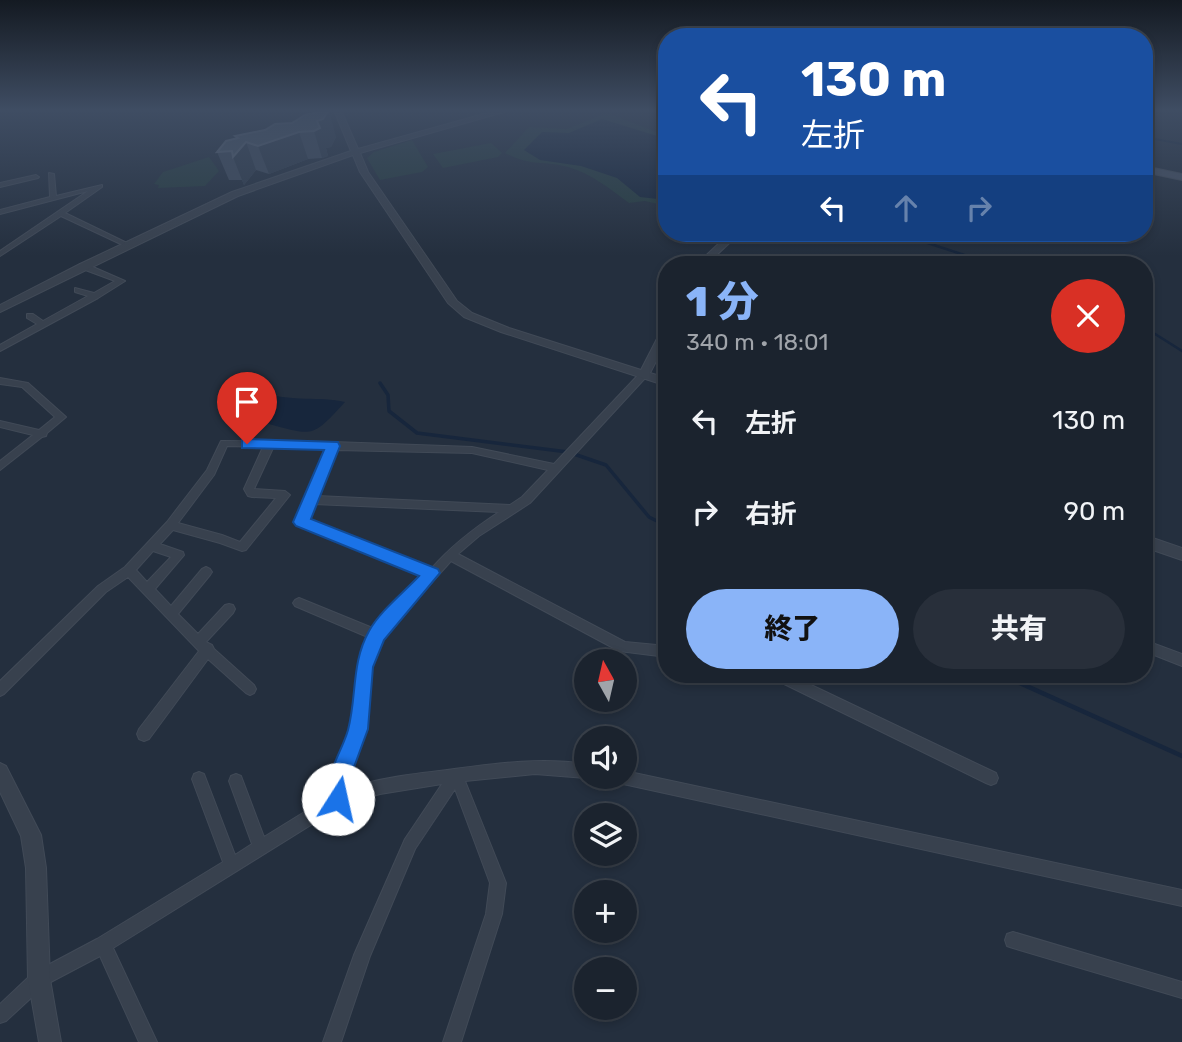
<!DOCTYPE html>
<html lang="ja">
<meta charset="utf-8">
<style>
:root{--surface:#1b232e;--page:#282f3a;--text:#f1f3f6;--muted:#a0a4aa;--line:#39404a;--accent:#8ab4f8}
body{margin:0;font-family:Rubik,"Noto Sans JP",sans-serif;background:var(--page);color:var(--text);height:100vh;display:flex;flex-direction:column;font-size:26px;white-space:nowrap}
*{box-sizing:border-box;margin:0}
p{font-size:23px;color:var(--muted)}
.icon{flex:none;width:38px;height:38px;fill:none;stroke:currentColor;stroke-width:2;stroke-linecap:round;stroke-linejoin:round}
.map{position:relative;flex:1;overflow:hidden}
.sheet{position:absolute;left:658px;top:256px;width:495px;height:427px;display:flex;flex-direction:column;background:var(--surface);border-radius:28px;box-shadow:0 4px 10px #0003,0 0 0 2px var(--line)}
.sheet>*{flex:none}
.hud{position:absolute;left:658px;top:28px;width:495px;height:214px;border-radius:28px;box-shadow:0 4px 10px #0003,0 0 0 2px var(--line);background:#1a4fa0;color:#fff;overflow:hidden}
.needle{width:46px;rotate:352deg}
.controls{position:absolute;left:574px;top:649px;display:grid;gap:14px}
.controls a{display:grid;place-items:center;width:63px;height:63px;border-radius:50%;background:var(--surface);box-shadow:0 4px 10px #0003,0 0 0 2px var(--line);font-size:35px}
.pin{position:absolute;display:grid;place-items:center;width:60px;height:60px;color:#fff;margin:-72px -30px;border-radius:50% 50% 50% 0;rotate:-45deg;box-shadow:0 0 7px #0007}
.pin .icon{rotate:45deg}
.me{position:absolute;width:77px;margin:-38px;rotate:10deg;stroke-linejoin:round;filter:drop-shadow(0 0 5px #0008)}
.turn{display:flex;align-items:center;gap:24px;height:147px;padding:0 28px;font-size:32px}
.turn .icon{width:91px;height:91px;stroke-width:2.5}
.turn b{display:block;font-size:49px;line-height:60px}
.lanes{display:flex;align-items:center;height:66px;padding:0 28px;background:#0003;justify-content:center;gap:35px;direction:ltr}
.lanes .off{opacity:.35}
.round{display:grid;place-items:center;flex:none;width:74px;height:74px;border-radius:37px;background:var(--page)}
.overview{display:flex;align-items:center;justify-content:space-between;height:119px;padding:0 28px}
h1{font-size:42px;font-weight:800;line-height:52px;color:var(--accent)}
.button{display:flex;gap:14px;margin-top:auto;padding:14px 28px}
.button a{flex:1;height:80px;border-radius:42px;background:var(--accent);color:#111;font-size:28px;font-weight:800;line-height:80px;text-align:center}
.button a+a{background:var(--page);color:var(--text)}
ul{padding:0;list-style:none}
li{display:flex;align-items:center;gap:21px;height:91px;padding:0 28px}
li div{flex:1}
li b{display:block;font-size:26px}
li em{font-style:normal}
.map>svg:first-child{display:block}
</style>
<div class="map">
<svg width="1182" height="1042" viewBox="0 0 1182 1042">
<rect width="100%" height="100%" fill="#242f3e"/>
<g fill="#263c3f">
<path d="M607 113 667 136V206L645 201 629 203C610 189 592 174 568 167 541 160 532 167 505 153L529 127 567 129Z"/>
<path d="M412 140 428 167 422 172 380 180 367 158 374 152Z"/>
<path d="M491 143 502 153 498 157 443 168 433 154Z"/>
<path d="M209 157 219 171 205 186 158 188 159 185 154 184 163 172Z"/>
</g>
<g fill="#17263c">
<path d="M602 119 667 139V200L640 197 617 178 581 166 540 160 524 150 542 132 569 133Z"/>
<path d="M266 393C291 402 319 396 345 402 312 438 314 436 269 424 262 422 254 424 247 422L248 409Z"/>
</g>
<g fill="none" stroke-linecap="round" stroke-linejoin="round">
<path stroke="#17263c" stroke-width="2" d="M1144 137 1182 144"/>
<g stroke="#17263c" stroke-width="2.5">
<path d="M897 233 992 264"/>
<path d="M1144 327 1182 351"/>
</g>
<path stroke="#17263c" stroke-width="3.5" d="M380 383 388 395 389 411 417 433 568 452 606 465 649 517 667 526"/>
<path stroke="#17263c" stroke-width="4.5" d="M1000 674 1182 756"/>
<g stroke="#414a57" stroke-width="2">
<g id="minor">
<path d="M49 173 54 174 56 196 102 185V187L65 213 129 244V246H125L61 216 0 256V251L88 191 0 214V210L50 197Z"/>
<path d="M36 175 39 177 38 178 0 187V183Z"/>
<path d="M80 264H86L125 281 98 298 0 351V345L37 324 27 318V314H33L43 321 88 296 75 292V288L94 293 115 281 80 268Z"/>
<path d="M644 371 648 374 647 376 530 503 479 536 458 554 625 642 667 646V657L619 651 451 561 382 638 370 667 365 729 346 778V789C378 778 413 774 447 770 493 764 539 757 586 764V777H588L586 778 535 774 465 781 506 883 502 914 461 1042H443L486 914 490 883 455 789 415 849 370 956 341 1042H323L354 955 405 839 442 784 380 794 343 805 113 948 157 1042H139L100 956 45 985 6 1021 0 1023V1004L33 973 97 939 223 862 192 779 194 774 199 772 204 774 235 855 252 844 229 781 231 776 236 774 241 776 264 837 332 795V778L351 729 358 667 370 638 295 606 293 603 295 600 299 598 375 629 424 576 297 525 296 522 326 449 273 448 254 489 285 491 290 495 246 550 242 551 220 543 173 530 160 544 183 552 184 555 155 589 171 606 202 569 206 567 210 569 212 572 210 575 178 614 198 634 225 605 229 604 233 605 235 609 233 613 206 642 212 645 214 649 254 685 256 689 254 693 250 695 246 693 208 659 149 739 144 741 139 739 137 734 139 729 199 651 128 577 106 592 4 694 0 696V681L98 586 125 567 167 522 207 470 221 441 333 442 472 447 554 464 641 372ZM227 446 263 447 244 489 248 496 252 497 276 498 240 542 222 535 178 523 214 475ZM336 450 472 453 548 470 522 497 510 505 317 496ZM314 504 499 512C473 529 451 546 431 569L307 520ZM153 551 171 557 147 582 136 570Z"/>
<path d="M0 378 28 383 66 417 47 433 46 436 42 437 0 470V461L33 435 0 427V421L39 430 55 417 22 387 0 384Z"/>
<path d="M1144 640 1182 654V666L1144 651Z"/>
<path d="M770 674H788L996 773 998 778 996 783 991 785 986 783 772 678Z"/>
<path d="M625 771 1182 890V906L614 782 612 777H625Z"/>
<path d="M1013 932 1182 982V998L1013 948 1007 946 1005 940 1007 934Z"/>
</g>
</g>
<g stroke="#414a57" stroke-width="2">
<g id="tertiary">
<path d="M334 110H341L358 149 498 110H511L360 153 368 172 457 301 472 313 509 328 641 370 662 329 667 326V340L650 373 667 378V386L501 332 464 317 448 303 360 172 353 155 238 196 0 312V305L80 264 232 192 351 151Z"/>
<path d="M730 233H740L707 264H697Z"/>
<path d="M1144 535 1182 548V560L1144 547Z"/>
<path d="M0 763 6 766 41 835 46 868 50 979 61 1042H39L28 979 26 868 21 836 0 792Z"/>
</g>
</g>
<g stroke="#414a57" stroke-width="2">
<path id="secondary" d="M1144 166 1182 174V180L1144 172Z"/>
</g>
<use href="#minor" fill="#38414e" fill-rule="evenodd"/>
<use href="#tertiary" fill="#38414e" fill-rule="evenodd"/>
<use href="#secondary" fill="#465061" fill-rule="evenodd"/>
</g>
<path fill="#3f4b5c" d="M292 123 336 137 331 147 326 148 328 156 322 158 308 159 269 174 256 170 244 185 242 180H229L217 152 237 139 235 136Z"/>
<g fill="#2f3b4b">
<path d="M329 110 336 137 331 147 326 148 328 156 322 158 314 131 317 121Z"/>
<path d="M299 132 308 159 269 174 258 146Z"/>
<path d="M246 142 256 170 244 185 233 157Z"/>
</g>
<path fill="#4b5868" stroke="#5c6777" stroke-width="2" d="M329 110 323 119 317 121 320 128 314 131 299 132 258 146 246 142 233 157 232 151 217 152 226 141 238 138 235 136 265 130 275 124 292 123 305 115Z"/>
<linearGradient id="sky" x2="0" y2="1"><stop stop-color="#141a22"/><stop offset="0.43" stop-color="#3f4d63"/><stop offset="1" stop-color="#3f4d63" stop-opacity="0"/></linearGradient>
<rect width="1182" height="256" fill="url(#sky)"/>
<path fill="#1a73e8" stroke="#114b97" stroke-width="2" d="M247 439 338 442 340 446 311 519 438 569 440 573 384 640 373 667 368 729 350 778 346 806 338 810 331 806C320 780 341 755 348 730 357 696 351 663 369 631 380 611 403 593 419 576L296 526 293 522 324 450 242 448V440Z"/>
</svg>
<div class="controls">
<a><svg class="needle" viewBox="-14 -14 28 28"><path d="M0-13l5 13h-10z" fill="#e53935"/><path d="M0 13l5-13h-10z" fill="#a0a4aa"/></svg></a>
<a><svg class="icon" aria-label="sound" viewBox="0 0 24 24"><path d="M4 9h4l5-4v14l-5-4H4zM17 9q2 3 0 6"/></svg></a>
<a><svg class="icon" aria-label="layers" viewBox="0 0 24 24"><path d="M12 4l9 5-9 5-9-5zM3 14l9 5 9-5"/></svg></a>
<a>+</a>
<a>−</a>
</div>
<div class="pin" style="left:247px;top:444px;background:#d93025"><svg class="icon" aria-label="arrive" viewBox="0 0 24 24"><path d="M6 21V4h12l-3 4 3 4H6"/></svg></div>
<svg class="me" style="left:338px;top:799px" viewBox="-20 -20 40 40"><circle r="19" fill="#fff"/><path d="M0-13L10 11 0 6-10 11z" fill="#1a73e8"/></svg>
<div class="hud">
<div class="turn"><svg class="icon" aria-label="left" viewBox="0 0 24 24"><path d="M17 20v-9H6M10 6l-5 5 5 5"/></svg><div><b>130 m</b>左折</div></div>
<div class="lanes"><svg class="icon" aria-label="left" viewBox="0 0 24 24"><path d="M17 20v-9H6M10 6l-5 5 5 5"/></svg><svg class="icon off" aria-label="ahead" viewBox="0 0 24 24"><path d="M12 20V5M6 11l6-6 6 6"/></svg><svg class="icon off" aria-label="right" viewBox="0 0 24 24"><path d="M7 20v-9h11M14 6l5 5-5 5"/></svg></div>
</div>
<section class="sheet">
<div class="overview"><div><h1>1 分</h1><p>340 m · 18:01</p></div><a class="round" style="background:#d93025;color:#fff"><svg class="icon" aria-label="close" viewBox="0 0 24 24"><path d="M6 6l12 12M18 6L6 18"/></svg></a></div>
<ul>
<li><svg class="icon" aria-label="left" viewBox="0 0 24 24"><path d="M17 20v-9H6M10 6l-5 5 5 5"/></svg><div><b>左折</b></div><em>130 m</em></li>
<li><svg class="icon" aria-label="right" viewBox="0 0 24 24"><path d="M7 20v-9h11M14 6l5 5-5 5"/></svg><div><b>右折</b></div><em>90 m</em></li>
</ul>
<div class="button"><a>終了</a><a>共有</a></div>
</section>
</div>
